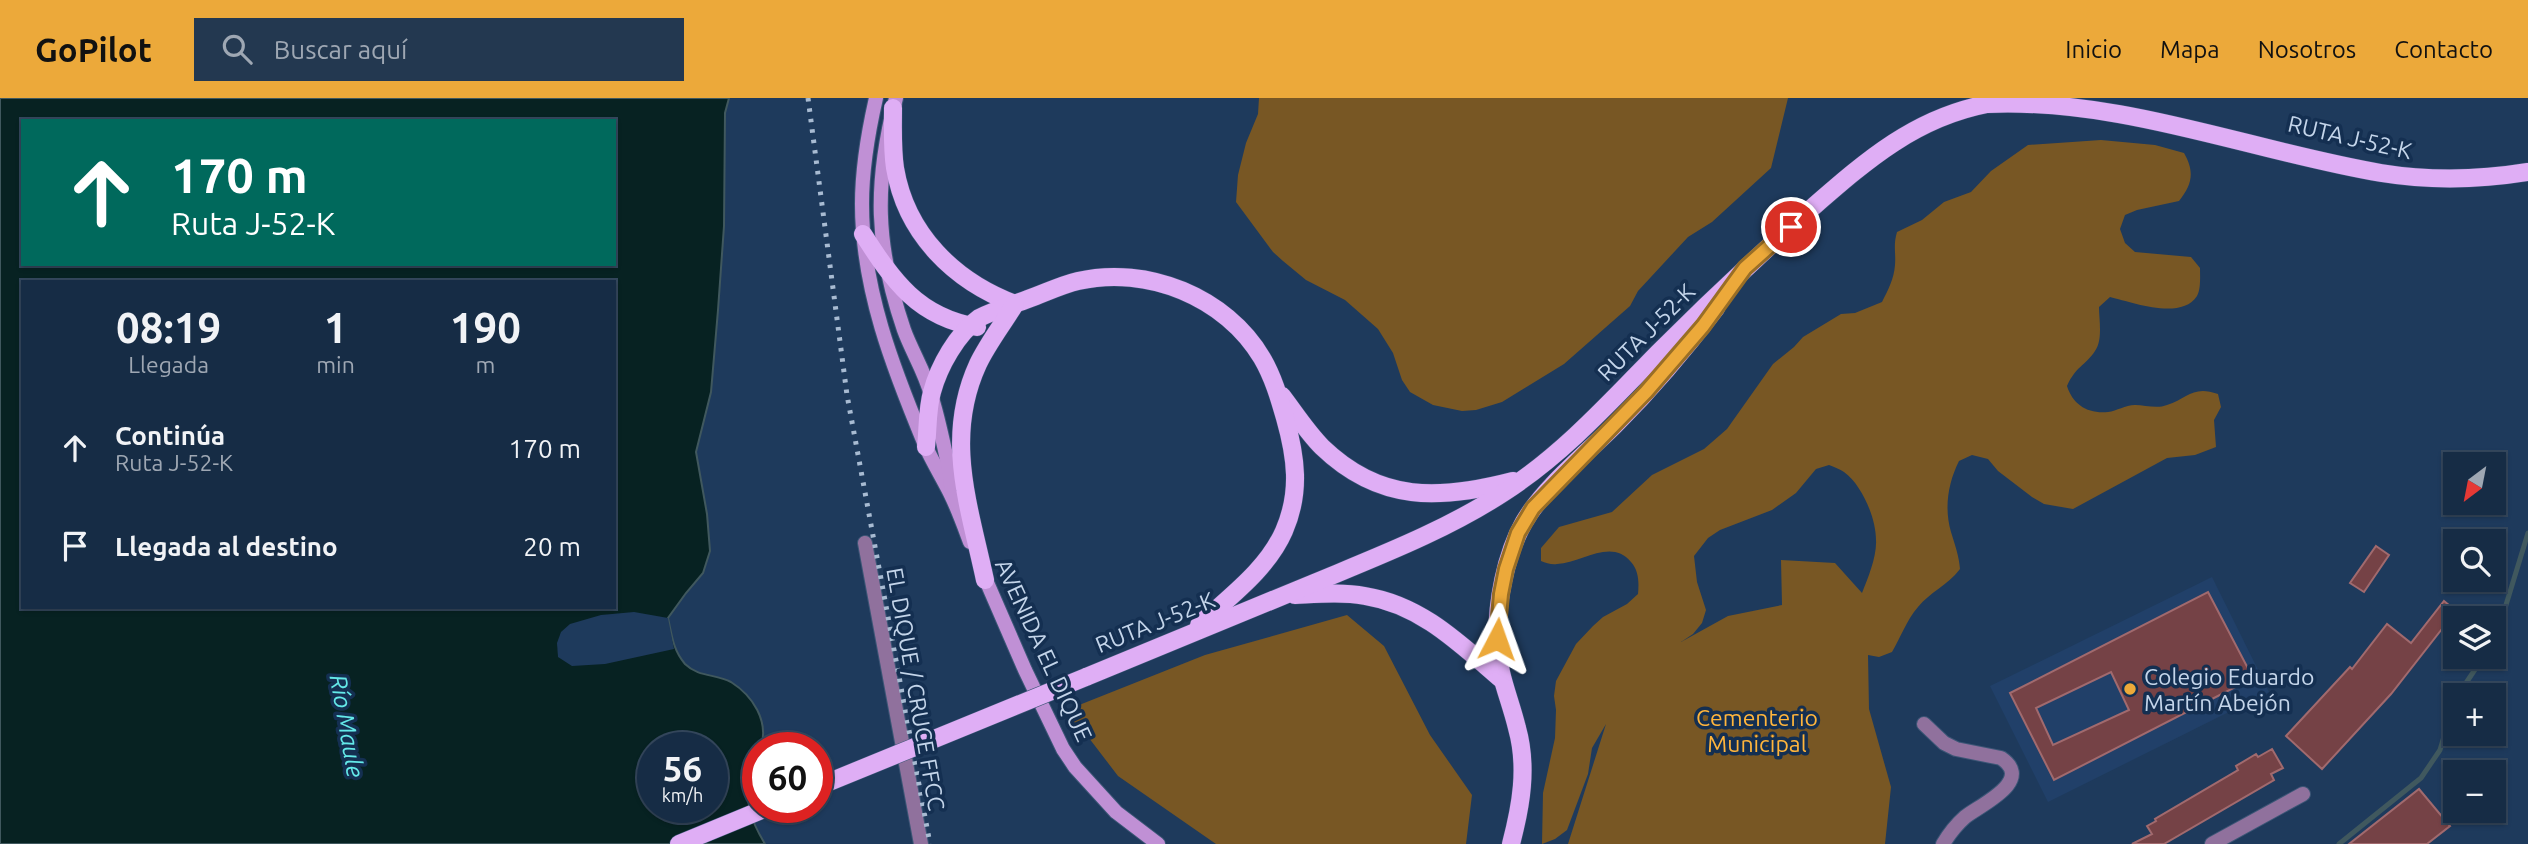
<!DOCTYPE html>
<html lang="es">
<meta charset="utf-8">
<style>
:root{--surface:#162c45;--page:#233850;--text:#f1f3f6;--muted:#9ea7b3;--line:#35485e;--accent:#eca93a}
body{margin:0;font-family:Ubuntu,sans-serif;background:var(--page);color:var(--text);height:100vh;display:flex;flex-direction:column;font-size:26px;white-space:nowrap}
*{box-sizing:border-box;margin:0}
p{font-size:23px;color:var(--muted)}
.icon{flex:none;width:38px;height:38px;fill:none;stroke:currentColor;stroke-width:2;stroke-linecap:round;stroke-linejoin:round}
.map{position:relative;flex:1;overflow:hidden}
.details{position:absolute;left:21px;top:182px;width:595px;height:329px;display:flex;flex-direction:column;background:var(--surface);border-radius:0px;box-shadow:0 2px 5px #0004,0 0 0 2px var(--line)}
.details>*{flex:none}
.guide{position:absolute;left:21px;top:21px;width:595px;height:147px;border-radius:0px;box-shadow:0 2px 5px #0004,0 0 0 2px var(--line);background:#00695c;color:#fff;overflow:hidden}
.needle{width:46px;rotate:212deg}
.fabs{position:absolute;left:2443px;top:354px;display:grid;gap:14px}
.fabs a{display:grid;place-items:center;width:63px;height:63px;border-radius:0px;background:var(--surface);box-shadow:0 2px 5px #0004,0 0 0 2px var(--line);font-size:35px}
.speed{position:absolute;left:637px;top:634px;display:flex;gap:14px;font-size:35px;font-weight:700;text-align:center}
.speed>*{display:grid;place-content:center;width:91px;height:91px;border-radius:50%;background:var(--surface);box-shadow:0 2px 5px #0004,0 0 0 2px var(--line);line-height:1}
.speed small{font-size:18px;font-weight:400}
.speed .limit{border:10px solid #d22;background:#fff;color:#111}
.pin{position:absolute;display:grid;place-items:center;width:60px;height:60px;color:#fff;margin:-30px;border:4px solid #fff;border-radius:50%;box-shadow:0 2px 7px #0007}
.me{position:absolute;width:77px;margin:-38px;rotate:4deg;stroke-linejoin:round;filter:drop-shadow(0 0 5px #0008)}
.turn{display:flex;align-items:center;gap:24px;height:147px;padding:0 35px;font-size:32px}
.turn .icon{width:91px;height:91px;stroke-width:2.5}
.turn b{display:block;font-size:49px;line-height:60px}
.eta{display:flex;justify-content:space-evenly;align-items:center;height:119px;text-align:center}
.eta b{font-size:42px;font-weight:600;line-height:49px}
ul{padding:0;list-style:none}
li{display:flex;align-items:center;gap:21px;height:98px;padding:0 35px}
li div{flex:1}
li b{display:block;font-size:26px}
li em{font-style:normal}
header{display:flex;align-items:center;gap:42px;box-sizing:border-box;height:98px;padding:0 35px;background:var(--accent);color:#111}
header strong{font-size:33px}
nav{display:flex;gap:38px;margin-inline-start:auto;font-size:24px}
.search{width:490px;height:63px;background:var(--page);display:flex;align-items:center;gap:18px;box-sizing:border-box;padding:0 24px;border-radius:0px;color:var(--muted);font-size:26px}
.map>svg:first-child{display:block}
</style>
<header>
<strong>GoPilot</strong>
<div class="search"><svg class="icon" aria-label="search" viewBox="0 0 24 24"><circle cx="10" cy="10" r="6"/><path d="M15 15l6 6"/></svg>Buscar aquí</div>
<nav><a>Inicio</a><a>Mapa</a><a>Nosotros</a><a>Contacto</a></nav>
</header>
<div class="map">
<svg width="2528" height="746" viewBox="0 0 2528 746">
<rect width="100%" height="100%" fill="#1e3a5c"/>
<path fill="#214069" d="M2212 479 2269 594 2048 704 1990 588Z"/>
<g fill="#785724" fill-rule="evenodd">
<path d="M1259 0H1788L1771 70 1712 124 1688 139 1638 193 1630 208 1564 266 1502 304 1476 312 1462 313 1433 307 1410 294 1402 282 1393 255 1378 231 1345 202 1306 182 1283 163 1273 154 1236 104 1238 77 1246 45 1258 16Z"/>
<path d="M2101 42 2155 47 2184 55C2195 74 2192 87 2179 103L2137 112 2125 117 2120 131 2125 145 2135 154 2191 159 2200 170C2200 178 2201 191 2197 198 2181 223 2132 204 2110 199L2099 209C2099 222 2103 242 2095 253 2085 268 2076 268 2067 288 2073 307 2088 316 2108 314 2117 313 2125 307 2135 307 2145 307 2157 311 2167 307 2188 300 2193 287 2218 296L2221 309 2214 322 2216 349 2195 357 2167 360 2073 411 2044 406 2032 399 1998 373 1988 361 1972 357 1959 363C1948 385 1944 410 1951 434 1955 447 1959 458 1960 471 1947 488 1930 494 1918 509 1906 523 1901 539 1892 554L1879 559 1868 557 1869 611 1891 689 1885 746H1568L1606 626 1592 650 1588 676 1567 732 1555 741 1542 746 1543 695 1555 640 1556 612 1554 598 1556 583 1576 546 1593 528 1603 519 1627 506 1638 496C1639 485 1639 473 1631 464 1611 440 1582 465 1557 466 1552 467 1546 465 1541 463V450L1559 429 1612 414 1652 377 1704 351 1727 331 1773 266 1794 249 1803 239 1841 216 1855 215 1882 204C1888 192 1894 181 1895 167 1896 154 1893 148 1897 134L1922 122 1944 104 1971 94 1991 73 2028 47ZM1829 367C1834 369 1840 371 1844 374 1862 387 1876 420 1876 442 1877 458 1868 480 1862 495L1835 465 1781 462 1782 507 1728 518 1681 544 1693 536 1702 525 1706 512 1697 484 1694 458 1708 440 1720 432 1772 412 1796 395 1816 371Z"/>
<path d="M1347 517 1384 548 1430 637 1472 697 1466 746H1216L1118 678 1079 627 1059 615 1205 557Z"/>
</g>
<path fill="#072222" stroke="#40585e" stroke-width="2" fill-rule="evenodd" d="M0 0H729L725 15 724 128 718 212 711 294 696 354 707 416 710 453 703 475 686 495 668 520C672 538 673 552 685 566 698 579 716 576 731 584 753 598 769 623 761 649H758C758 659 753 667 750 676 744 704 751 723 765 746H0ZM23 23H614V166H23ZM23 184H614V509H23ZM653 649H712V709H653Z"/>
<path fill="#1e3a5c" d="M634 514 668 520 674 551 605 566 572 568 558 559 557 545 561 534 570 526 601 517Z"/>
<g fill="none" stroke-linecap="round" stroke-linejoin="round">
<g stroke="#40585e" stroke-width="5">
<path d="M2494 538 2502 520 2528 435"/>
<path d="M2458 597 2484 558"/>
<path d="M2339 746 2421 680 2440 652 2455 601"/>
</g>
</g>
<g fill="#754246" stroke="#a16a6e" stroke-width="2" fill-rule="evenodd">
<path d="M2376 448 2389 457 2364 494 2350 485Z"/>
<path d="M2208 494 2253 580 2054 682 2010 595ZM2111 574 2129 612 2053 647 2036 610Z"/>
<path d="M2444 503 2456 513 2391 596 2322 671 2286 638 2350 569 2352 571 2387 526 2411 545Z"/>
<path d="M2272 651 2283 670 2271 676 2274 682 2164 746H2132L2152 736 2147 728 2156 723 2155 721 2238 672 2236 668 2256 656 2258 659Z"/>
<path d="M2419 691 2450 728 2427 746H2349Z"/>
</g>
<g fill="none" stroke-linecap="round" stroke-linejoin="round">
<g stroke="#3c5676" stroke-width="16">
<g id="street">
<path d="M865 445 921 746"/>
<path d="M1924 626 1944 645 1956 651 2001 660C2035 683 1980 707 1965 719 1956 727 1949 736 1943 746"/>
<path d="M2212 746 2303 696"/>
</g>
</g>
<g stroke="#3c5676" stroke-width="16">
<g id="secondary">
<path d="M876 0C868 35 862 70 862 106 862 191 893 270 925 347 932 363 942 379 950 395 958 411 964 428 970 444"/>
<path d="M896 0C874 86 875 147 904 232 912 254 925 274 931 297 939 322 944 349 950 375L951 388"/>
<path d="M982 473 1025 572 1063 651 1075 669 1116 714 1158 746"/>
</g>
</g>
<g stroke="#3c5676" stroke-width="19">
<g id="primary">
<path d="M893 10C893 30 892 50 895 70 906 136 954 183 1015 206"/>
<path d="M863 136C893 183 918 219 977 229"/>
<path d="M1282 298C1295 315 1307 334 1322 349 1380 405 1440 402 1513 383"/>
<path d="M926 349C928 332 927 311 932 294 939 268 957 236 979 220 995 212 1012 207 1028 201 1045 195 1061 187 1078 183 1147 167 1226 199 1262 260 1273 279 1279 299 1285 320 1296 359 1301 394 1284 433 1267 472 1229 499 1199 527"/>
<path d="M985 482C969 407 944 340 978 266 988 245 1003 226 1015 206"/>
<path d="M1295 497C1318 496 1342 494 1365 498 1421 507 1459 545 1501 581"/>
<path d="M1086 579C1162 548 1238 516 1314 485 1379 458 1447 432 1506 393 1564 355 1610 304 1658 255 1708 205 1760 156 1813 109 1867 62 1915 20 1987 6 2123 0 2251 53 2381 75 2430 83 2479 82 2528 74"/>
<path d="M679 746 769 709"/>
<path d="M1511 746C1521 708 1528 669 1517 630 1509 597 1498 578 1497 542 1497 504 1505 458 1524 424 1545 388 1586 356 1615 327 1652 290 1685 251 1716 210"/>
</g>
</g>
<use href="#street" stroke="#90719d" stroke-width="14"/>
<use href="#secondary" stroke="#c090d5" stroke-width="14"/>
<use href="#primary" stroke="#dfaef5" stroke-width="18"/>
<path stroke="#a8bbd2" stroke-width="5" stroke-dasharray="3.5 7" stroke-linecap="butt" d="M808 0 847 297 930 746"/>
<g stroke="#3c5676" stroke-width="19" stroke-linecap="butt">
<path id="primary-bridge" d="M817 689 1086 579"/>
</g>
<use href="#primary-bridge" stroke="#dfaef5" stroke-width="18"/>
</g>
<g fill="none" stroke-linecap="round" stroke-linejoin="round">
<g stroke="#996e26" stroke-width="18">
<path id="route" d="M1497 541 1501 496 1506 471 1518 435 1533 410 1646 294 1703 228 1745 170 1791 129"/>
</g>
<use href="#route" stroke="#eca93a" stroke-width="12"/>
</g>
<circle fill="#eca93a" stroke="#142f51" stroke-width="2.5" cx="2130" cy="591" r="7"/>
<g text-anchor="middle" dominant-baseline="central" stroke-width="7" stroke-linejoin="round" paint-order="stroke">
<g font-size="23" fill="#c4d5ea" stroke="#142f51">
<text transform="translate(2350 39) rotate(13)">RUTA J-52-K</text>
<text transform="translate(1646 234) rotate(-45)">RUTA J-52-K</text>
<text transform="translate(1155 524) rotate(-22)">RUTA J-52-K</text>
<text transform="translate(1044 552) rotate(65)">AVENIDA EL DIQUE</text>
<text transform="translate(916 591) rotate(80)">EL DIQUE / CRUCE FFCC</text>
</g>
<g font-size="23" fill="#c4d5ea" stroke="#142f51" text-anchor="start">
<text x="2144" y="578">Colegio Eduardo<tspan x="2144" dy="26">Martín Abejón</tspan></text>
</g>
<g font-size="23" fill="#ffb53c" stroke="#142f51">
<text x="1757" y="619">Cementerio<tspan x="1757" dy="26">Municipal</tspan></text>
</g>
<g font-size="24" font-style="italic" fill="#64e9e9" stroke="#142f51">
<text transform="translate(347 628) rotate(80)">Río Maule</text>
</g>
</g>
</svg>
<div class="fabs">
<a><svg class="needle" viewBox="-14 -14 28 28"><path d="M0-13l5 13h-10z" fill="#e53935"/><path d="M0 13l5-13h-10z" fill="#9ea7b3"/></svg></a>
<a><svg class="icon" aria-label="search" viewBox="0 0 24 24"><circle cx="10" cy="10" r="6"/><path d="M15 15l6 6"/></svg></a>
<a><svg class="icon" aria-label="layers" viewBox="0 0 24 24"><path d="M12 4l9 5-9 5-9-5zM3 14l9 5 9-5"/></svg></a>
<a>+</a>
<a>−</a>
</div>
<div class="speed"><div>56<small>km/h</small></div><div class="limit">60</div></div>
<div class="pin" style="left:1791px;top:129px;background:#d93025"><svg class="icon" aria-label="arrive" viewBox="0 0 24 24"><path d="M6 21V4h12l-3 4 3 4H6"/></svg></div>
<svg class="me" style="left:1497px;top:541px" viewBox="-20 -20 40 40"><path d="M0-17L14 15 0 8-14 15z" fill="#eca93a" stroke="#fff" stroke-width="4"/></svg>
<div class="guide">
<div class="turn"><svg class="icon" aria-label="ahead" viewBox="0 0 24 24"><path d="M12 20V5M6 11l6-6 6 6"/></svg><div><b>170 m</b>Ruta J-52-K</div></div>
</div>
<section class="details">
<div class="eta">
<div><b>08:19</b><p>Llegada</p></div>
<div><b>1</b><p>min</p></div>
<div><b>190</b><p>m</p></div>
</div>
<ul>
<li><svg class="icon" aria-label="ahead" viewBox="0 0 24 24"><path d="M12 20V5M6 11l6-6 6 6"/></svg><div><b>Continúa</b><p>Ruta J-52-K</p></div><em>170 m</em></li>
<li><svg class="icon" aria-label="arrive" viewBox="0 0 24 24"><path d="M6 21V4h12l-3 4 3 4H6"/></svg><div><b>Llegada al destino</b></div><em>20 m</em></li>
</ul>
</section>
</div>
